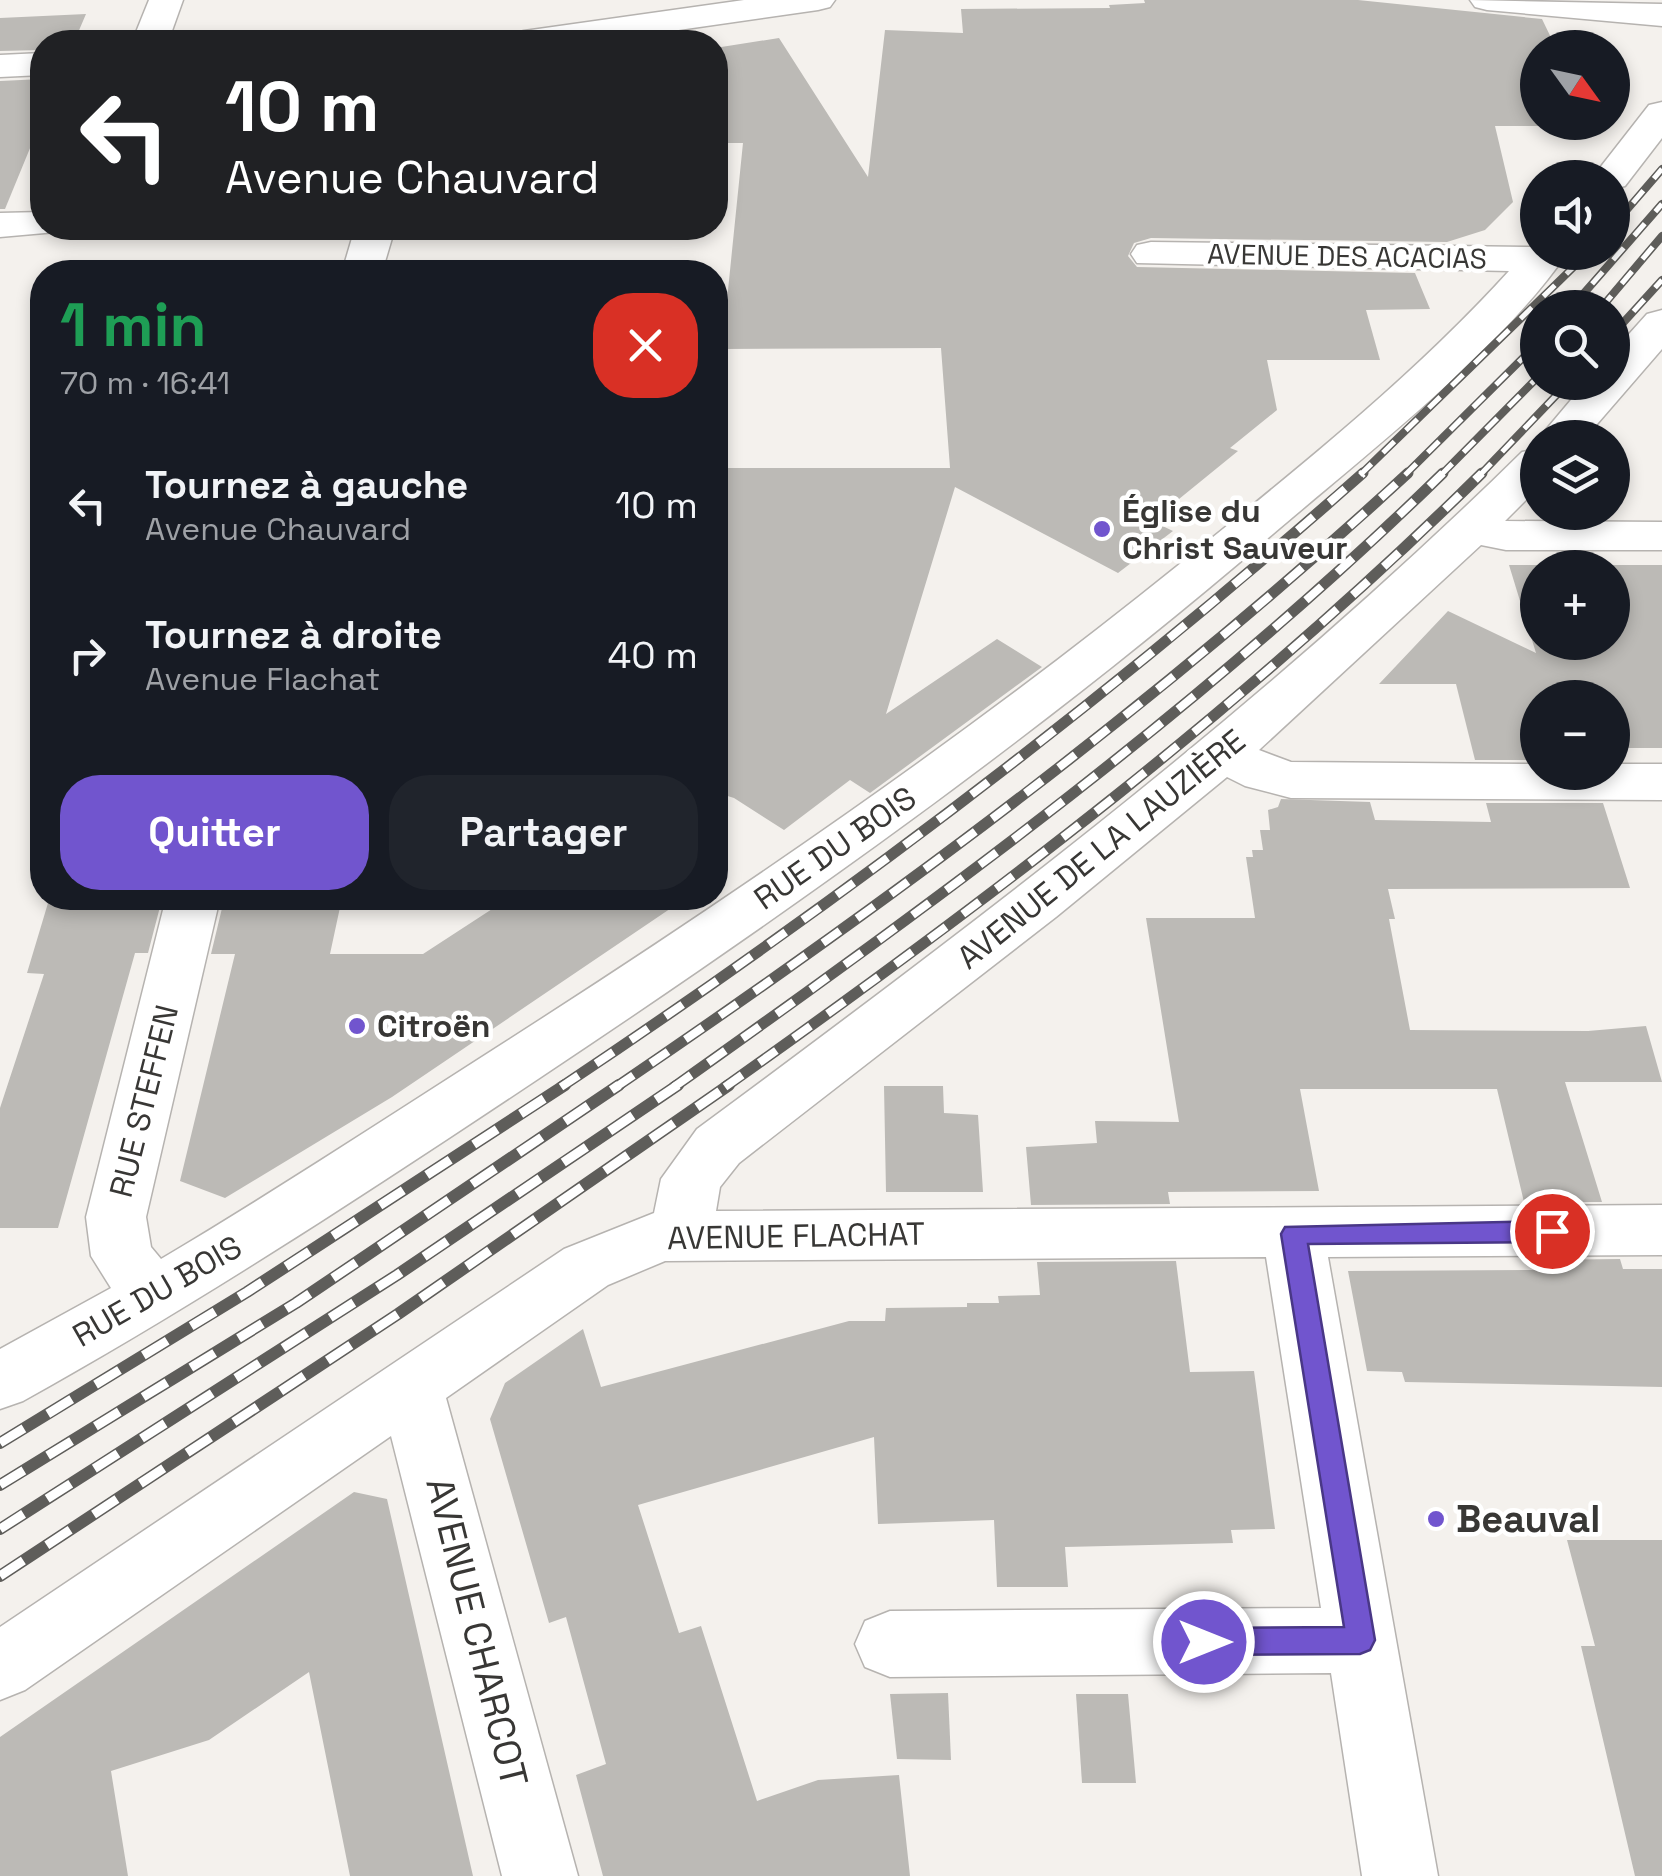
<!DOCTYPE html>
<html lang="fr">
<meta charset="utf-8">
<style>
:root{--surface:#171b24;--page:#20242c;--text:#f1f3f6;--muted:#9ea1a6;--accent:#7155ce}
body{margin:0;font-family:"Space Grotesk",sans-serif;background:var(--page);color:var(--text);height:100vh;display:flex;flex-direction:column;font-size:38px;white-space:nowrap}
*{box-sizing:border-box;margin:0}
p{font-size:32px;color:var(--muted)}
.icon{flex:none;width:55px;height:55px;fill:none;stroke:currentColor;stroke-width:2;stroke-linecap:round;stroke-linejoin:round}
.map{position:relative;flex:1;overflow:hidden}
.details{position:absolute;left:30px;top:260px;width:698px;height:650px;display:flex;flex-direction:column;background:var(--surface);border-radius:40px;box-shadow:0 5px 15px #0003}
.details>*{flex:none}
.top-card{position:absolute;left:30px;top:30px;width:698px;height:210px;border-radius:40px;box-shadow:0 5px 15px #0003;background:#202124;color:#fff;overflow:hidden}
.needle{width:65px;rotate:123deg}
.fabs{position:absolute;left:1520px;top:30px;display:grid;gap:20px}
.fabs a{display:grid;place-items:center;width:110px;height:110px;border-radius:50%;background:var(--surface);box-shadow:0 5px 15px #0003;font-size:50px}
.pin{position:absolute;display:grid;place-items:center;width:85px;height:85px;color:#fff;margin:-42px;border:5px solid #fff;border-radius:50%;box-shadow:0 2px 10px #0007}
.me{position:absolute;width:110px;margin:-55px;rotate:90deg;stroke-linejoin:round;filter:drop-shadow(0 0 8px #0008)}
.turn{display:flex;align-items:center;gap:35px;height:210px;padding:0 30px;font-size:45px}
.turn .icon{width:130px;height:130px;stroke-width:2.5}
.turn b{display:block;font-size:70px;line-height:85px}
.round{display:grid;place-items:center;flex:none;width:105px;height:105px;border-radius:40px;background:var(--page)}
.summary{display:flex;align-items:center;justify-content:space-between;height:170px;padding:0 30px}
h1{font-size:60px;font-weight:800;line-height:75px;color:#1e9e55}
.button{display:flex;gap:20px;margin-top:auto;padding:20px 30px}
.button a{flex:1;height:115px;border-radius:40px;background:var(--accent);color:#fff;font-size:40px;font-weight:800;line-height:115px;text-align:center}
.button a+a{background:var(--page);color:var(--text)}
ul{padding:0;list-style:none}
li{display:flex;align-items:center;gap:30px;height:150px;padding:0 30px}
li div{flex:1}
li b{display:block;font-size:38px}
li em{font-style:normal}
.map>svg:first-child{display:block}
</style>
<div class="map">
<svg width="1662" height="1876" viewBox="0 0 1662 1876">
<rect width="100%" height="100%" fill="#f4f1ed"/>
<g fill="#bcbab6" fill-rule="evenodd">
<path d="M1144 0H1358L1542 19 1556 48H1538V122H1591L1593 126H1495L1513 202 1485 230 1447 242 1151 238 1134 243 1128 256 1137 267 1415 273 1430 309 1366 310 1380 360H1267L1277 410 1230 448 1238 451 1152 521 1173 531 1118 573 955 487 886 714 997 639 1042 667 870 793 850 780 784 830 734 798 715 792V468H950L941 348 722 349 743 143H715V48L779 38 868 177 885 30 963 33 961 9 1110 8 1109 5 1145 3Z"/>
<path d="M86 14 74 42H42V50L0 51V18Z"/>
<path d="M42 79V119L5 209H0V81Z"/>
<path d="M1509 565H1662V748H1612V698H1538V760H1475L1456 684H1379L1448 611 1536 653ZM1538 568H1612V642H1538Z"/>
<path d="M1281 799 1370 802 1375 820 1491 822 1486 803H1603L1630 888 1388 889 1395 919H1389L1410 1030 1588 1031 1646 1026 1662 1082H1565L1602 1202H1524L1497 1089H1300L1319 1191 1168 1192 1170 1204 1031 1205 1026 1147 1097 1143 1095 1121 1179 1122 1146 918H1255L1246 857H1253L1252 850H1263L1260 830H1270L1268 810 1278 807Z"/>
<path d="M249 898H342L330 954H423L509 898H686L392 1097 225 1198 180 1181 235 954H211L223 904H248Z"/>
<path d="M48 903H161L148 953H135L58 1228H0V1108L44 974 27 973Z"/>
<path d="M884 1086H943L944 1113 978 1115 983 1192H886Z"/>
<path d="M1620 1259 1623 1269H1662V1387L1405 1382 1402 1372 1367 1371 1348 1271 1540 1270 1537 1260Z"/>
<path d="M1176 1261 1190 1372 1254 1371 1275 1529 1231 1530 1233 1543 1065 1547 1068 1587H997L994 1520 878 1524 874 1437 638 1505 679 1633 701 1626 757 1801 818 1780 899 1775 910 1876H603L576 1775 606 1764 566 1617 549 1623 490 1419 505 1383 583 1329 601 1387 849 1321H885L886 1308 967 1307V1303H999L998 1296 1040 1295 1037 1262Z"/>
<path d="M354 1492 387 1499 473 1876H350L309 1672 209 1740 111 1771 128 1876H0V1737Z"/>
<path d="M1567 1540H1662V1876H1635L1581 1646H1595Z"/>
<path d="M948 1693 951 1760 897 1759 890 1694Z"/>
<path d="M1076 1694H1128L1136 1783H1082Z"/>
</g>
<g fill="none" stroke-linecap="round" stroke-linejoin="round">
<g stroke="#b6b3b0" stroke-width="3">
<g id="minor">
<path d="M149 0H183L168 42H132Z"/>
<path d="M744 0H835L830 7 818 10 595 42H506L511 34 524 31Z"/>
<path d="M1470 0 1662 4V26L1487 10 1475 7Z"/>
<path d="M42 53V75L0 77V55Z"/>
<path d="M1662 102V138L1625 186 1612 189V178H1592L1649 105Z"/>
<path d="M42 212V228H59L56 232 0 237V213Z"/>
<path d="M355 228H395L382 272H342Z"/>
<path d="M1151 242 1531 247 1538 243V252H1568C1498 354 1361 458 1266 540 1037 736 792 910 541 1077 371 1190 201 1302 23 1401L0 1409V1349L111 1288 91 1256 86 1217 166 898H220L146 1217 151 1247 161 1259C279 1189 394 1113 510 1039 739 892 964 738 1176 567 1291 474 1409 381 1509 271L1137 263 1131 254 1137 245Z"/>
<path d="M1662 310V349L1585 438H1539L1586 382H1612V353L1647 314Z"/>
<path d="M1538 449V488L1505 521 1662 522V550H1506L1481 545 1259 750 1291 762 1538 764V772H1612V764H1662V800L1291 798 1245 786 1227 777 1056 917 739 1163 720 1187 716 1211 1662 1205V1255L1328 1257 1438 1876H1362L1331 1673 890 1677 865 1667 855 1644 865 1621 890 1611 1321 1608 1266 1257 665 1261 608 1285 446 1398 578 1876H502L391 1436 25 1690 0 1700V1627L564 1249 654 1213 661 1179 697 1129C984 917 1267 703 1522 452Z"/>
</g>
</g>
<use href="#minor" fill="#fff" fill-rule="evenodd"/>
<g stroke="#5e5d5a" stroke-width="8">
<g id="rail-far2">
<path d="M1612 227 1662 169"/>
<path d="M1571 308 1662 204"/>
<path d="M1601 308 1662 236"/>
<path d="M1612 335 1662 280"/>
<path d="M1360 475 1589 252"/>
<path d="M1405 475 1538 343"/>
<path d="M1441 475 1538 377"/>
<path d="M1480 475 1569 382"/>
</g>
</g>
<g stroke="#5e5d5a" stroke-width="11">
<g id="rail-far1">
<path d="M561 1087C842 900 1110 697 1363 473"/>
<path d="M616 1087C893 899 1161 701 1408 473"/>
<path d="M674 1087C941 898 1209 702 1443 473"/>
<path d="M725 1087C991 899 1250 702 1482 473"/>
</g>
</g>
<g stroke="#5e5d5a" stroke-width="12">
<g id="rail">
<path d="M0 1443 247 1292 565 1085"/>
<path d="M0 1485 296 1303 619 1085"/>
<path d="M0 1529 397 1275 678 1085"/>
<path d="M0 1576 398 1314 729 1085"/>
</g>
</g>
<use href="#rail-far2" stroke="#fff" stroke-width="5" stroke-dasharray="16" stroke-linecap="butt"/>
<use href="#rail-far1" stroke="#fff" stroke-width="8" stroke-dasharray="21" stroke-linecap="butt"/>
<use href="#rail" stroke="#fff" stroke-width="9" stroke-dasharray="28" stroke-linecap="butt"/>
</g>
<path fill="#7155ce" stroke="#493786" stroke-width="2.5" d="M1552 1221 1564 1231 1552 1242 1308 1244 1375 1640 1370 1650 1360 1654 1204 1655 1193 1651 1189 1642 1193 1632 1204 1628 1344 1627 1281 1234 1285 1227Z"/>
<g fill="#7155ce" stroke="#fff" stroke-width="4">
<circle cx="1102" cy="529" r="10"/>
<circle cx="357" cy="1026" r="10"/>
<circle cx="1436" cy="1519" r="10"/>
</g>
<g text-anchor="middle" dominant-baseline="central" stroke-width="9" stroke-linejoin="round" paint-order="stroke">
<g font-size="28" fill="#383735" stroke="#fff">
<text transform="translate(1347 256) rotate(1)">AVENUE DES ACACIAS</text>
</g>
<g font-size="32" font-weight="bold" fill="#383735" stroke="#fff" text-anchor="start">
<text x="1122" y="511">Église du<tspan x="1122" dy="37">Christ Sauveur</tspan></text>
<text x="377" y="1026">Citroën</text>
</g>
<g font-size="32" fill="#383735" stroke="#fff">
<text transform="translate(835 848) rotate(-35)">RUE DU BOIS</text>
<text transform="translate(1101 849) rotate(-39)">AVENUE DE LA LAUZIÈRE</text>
<text transform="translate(144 1101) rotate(-76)">RUE STEFFEN</text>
<text transform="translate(796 1236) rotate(-1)">AVENUE FLACHAT</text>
<text transform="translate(157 1291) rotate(-30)">RUE DU BOIS</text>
</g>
<g font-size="38" font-weight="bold" fill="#383735" stroke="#fff" text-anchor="start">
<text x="1456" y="1519">Beauval</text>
</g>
<g font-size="38" fill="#383735" stroke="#fff">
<text transform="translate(477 1632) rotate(76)">AVENUE CHARCOT</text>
</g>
</g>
</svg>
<div class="fabs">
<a><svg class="needle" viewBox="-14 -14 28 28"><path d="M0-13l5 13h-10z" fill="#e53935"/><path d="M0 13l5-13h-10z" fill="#9ea1a6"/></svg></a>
<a><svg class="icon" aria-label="sound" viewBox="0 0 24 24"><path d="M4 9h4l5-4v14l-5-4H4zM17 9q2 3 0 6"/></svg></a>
<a><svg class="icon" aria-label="search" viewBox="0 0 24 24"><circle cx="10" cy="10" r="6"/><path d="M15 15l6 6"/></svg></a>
<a><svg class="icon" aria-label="layers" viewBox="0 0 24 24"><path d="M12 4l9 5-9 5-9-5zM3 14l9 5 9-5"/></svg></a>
<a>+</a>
<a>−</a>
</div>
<div class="pin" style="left:1552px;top:1231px;background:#d93025"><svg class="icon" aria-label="arrive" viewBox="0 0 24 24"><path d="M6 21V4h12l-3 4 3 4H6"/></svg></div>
<svg class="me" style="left:1204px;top:1642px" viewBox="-20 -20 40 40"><circle r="17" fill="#7155ce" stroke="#fff" stroke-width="3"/><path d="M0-11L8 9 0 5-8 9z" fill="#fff"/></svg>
<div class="top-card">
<div class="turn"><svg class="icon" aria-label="left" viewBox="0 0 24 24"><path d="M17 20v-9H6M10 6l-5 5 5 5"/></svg><div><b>10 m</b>Avenue Chauvard</div></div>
</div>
<section class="details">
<div class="summary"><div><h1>1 min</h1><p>70 m · 16:41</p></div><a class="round" style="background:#d93025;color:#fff"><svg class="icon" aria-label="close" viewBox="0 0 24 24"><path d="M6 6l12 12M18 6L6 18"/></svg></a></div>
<ul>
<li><svg class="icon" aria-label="left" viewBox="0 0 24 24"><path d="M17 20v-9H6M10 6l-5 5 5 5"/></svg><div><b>Tournez à gauche</b><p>Avenue Chauvard</p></div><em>10 m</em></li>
<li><svg class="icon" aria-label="right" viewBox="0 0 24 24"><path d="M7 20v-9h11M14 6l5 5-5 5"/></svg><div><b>Tournez à droite</b><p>Avenue Flachat</p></div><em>40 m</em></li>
</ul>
<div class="button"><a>Quitter</a><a>Partager</a></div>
</section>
</div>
